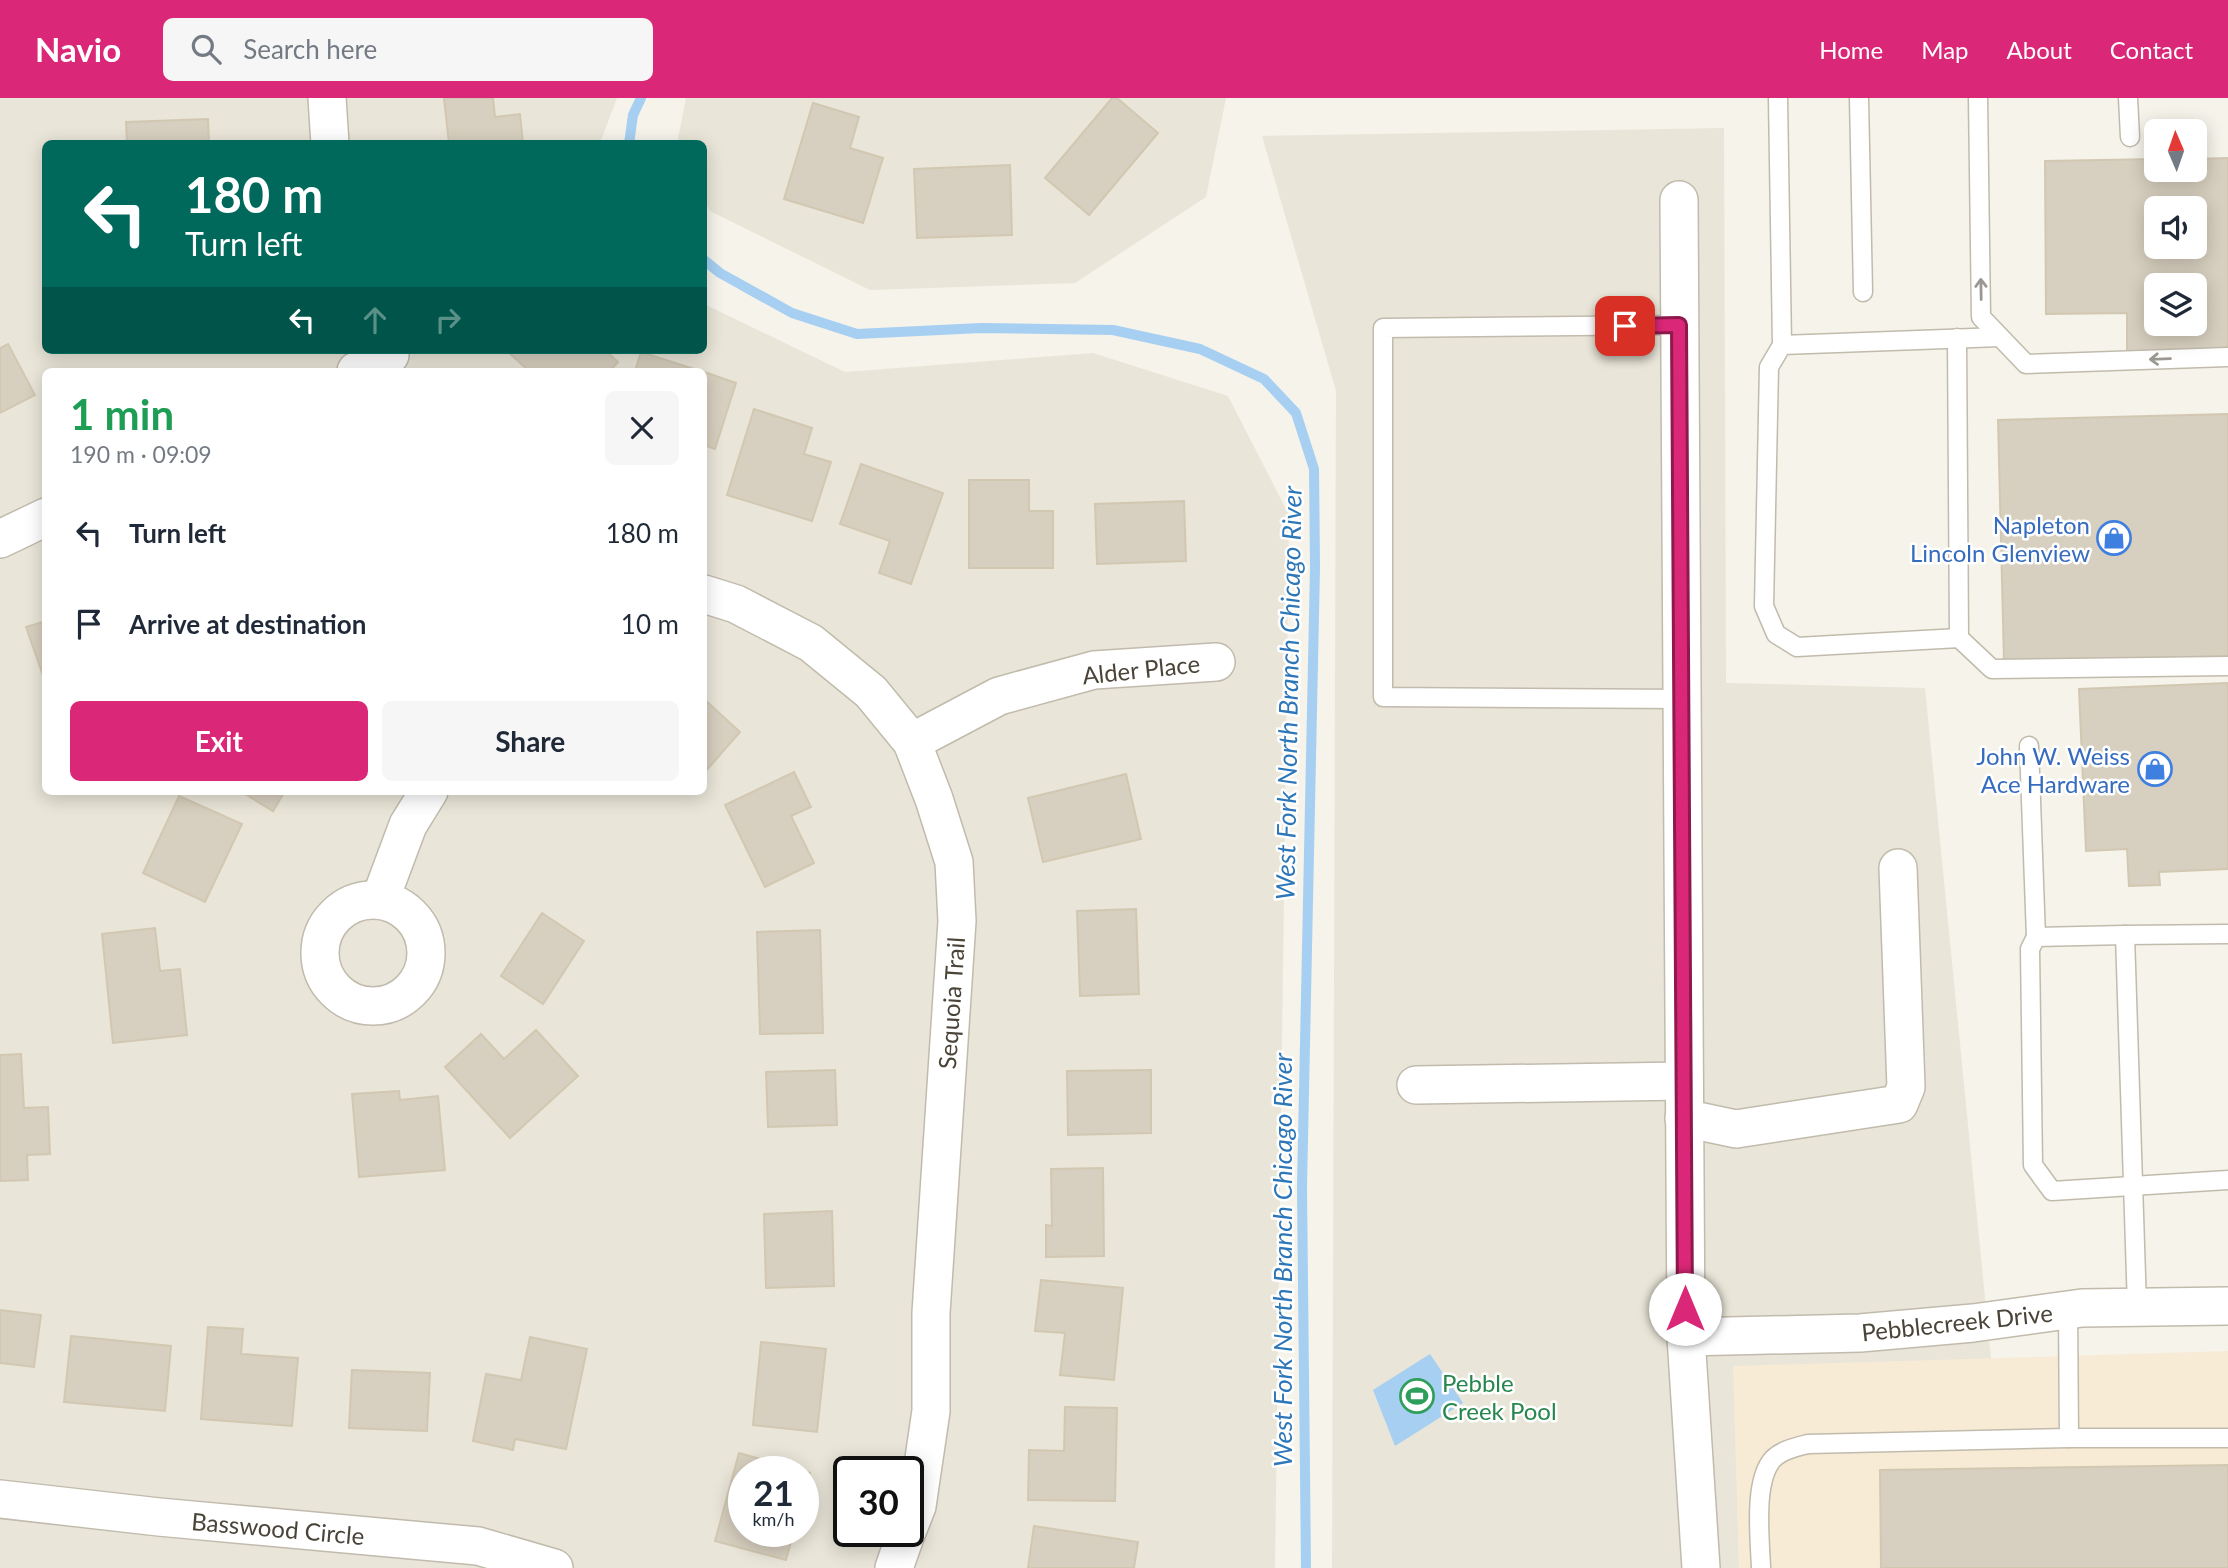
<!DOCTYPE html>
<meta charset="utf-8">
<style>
:root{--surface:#fff;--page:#f6f6f7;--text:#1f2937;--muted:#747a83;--accent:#db2777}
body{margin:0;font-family:Lato,sans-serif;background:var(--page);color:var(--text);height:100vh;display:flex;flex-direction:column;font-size:26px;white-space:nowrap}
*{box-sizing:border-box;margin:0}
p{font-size:23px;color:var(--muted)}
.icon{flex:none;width:38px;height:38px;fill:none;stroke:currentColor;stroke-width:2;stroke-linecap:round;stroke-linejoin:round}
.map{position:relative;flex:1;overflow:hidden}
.drawer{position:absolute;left:42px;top:270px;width:665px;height:427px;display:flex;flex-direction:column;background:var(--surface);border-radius:10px;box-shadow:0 4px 18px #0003}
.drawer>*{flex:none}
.guide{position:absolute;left:42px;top:42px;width:665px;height:214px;border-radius:10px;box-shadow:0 4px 18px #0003;background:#00695c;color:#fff;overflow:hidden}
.needle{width:46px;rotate:358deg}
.tools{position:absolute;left:2144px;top:21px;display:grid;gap:14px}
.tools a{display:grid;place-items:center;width:63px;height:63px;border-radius:10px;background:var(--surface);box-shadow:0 4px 18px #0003;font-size:35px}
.speed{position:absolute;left:728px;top:1358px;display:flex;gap:14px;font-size:35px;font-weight:700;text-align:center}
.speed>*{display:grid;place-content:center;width:91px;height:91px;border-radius:50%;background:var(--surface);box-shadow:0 4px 18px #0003;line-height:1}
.speed small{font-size:18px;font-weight:400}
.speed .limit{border:4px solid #111;border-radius:10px;background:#fff;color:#111}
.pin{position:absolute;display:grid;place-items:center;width:60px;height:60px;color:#fff;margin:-30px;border-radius:14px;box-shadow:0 4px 10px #0006}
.me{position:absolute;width:77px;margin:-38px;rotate:0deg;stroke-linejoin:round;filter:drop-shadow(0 0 5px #0008)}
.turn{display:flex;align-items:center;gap:24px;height:147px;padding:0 28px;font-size:32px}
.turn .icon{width:91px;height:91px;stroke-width:2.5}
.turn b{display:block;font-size:49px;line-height:60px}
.lanes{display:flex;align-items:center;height:66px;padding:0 28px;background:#0003;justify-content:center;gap:35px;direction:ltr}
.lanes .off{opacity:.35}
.round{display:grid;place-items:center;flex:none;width:74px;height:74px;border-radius:10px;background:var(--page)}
.summary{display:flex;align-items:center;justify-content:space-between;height:119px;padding:0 28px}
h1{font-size:42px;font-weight:700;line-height:52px;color:#1e9e55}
.primary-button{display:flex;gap:14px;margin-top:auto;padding:14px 28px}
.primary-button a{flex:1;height:80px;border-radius:10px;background:var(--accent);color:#fff;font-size:28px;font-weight:700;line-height:80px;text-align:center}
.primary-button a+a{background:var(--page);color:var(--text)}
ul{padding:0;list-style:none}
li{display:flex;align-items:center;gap:21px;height:91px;padding:0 28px}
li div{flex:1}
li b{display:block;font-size:26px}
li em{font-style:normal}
header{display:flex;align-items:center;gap:42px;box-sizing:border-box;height:98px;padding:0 35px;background:var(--accent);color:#fff}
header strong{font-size:33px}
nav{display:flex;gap:38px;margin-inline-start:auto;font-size:24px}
.search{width:490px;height:63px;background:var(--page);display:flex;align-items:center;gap:18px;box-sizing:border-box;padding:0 24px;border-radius:10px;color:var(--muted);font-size:26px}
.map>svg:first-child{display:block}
</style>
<header>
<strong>Navio</strong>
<div class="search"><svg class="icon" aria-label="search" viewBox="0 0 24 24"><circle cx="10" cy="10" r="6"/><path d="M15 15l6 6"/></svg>Search here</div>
<nav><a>Home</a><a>Map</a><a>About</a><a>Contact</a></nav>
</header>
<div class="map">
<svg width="2228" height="1470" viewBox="0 0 2228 1470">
<rect width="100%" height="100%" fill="#f5f3ea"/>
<g fill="#e9e5d8" fill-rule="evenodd">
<path d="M0 0H617L600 45 46 46V252H704V206L845 274 1093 255 1228 298 1289 417 1275 1470H0ZM46 273H704V693H46ZM744 1374H803V1433H744ZM849 1374H908V1433H849Z"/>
<path d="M686 0H1226L1206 99 1075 185 870 192 710 113 704 101V46H677Z"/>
<path d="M1724 30 1726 585 1925 590 1991 1261 1734 1269 1739 1470H1332L1336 293 1262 38Z"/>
</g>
<path fill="#f7ebd6" d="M2228 1253V1470H1739L1733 1268Z"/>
<path fill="#a6cff2" d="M1430 1256 1463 1305 1395 1348 1373 1292Z"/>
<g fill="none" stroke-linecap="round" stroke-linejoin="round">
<g stroke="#a6cff2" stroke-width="10">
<path d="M629 46 633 17 641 0"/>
<path d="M704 162 720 175 792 215 857 236 981 230 1113 232 1200 251 1264 281 1296 315 1314 371 1315 469 1302 1089 1306 1470"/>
</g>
</g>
<g fill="#d7cfbf" stroke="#d2c8b2" stroke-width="2" fill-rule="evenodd">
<path d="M444 0H493L495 19 520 16 523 46H449Z"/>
<path d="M1112 0H1117L1158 35 1089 117 1045 80Z"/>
<path d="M813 5 859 19 850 50 883 60 863 125 784 101Z"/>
<path d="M208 21 209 46H127L126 24Z"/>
<path d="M2228 60V255L2127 257V215L2046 216 2045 63 2156 61V72H2194V61ZM2156 110H2194V149H2156ZM2156 187H2194V226H2156Z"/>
<path d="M1010 67 1012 137 917 140 914 71Z"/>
<path d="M8 246 35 297 0 315V250Z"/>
<path d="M506 252H605L618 264 610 273H529Z"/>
<path d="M641 254 700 273H635Z"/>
<path d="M704 274 736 285 715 351 704 347Z"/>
<path d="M754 311 812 330 804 356 831 364 812 423 727 397Z"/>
<path d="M2228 316V558L2004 563 1998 322Z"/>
<path d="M861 366 943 395 911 486 879 475 890 443 840 426Z"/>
<path d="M969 382H1029V413H1053V470H969Z"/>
<path d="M1184 403 1186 463 1097 466 1095 406Z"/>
<path d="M46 523V586L26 529Z"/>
<path d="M2228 585V771L2159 774 2160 787 2129 788 2127 751 2086 753 2079 591Z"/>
<path d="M704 601 740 634 704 675Z"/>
<path d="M794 674 811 709 791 718 814 765 765 789 725 707Z"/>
<path d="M1126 676 1141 741 1043 764 1028 700Z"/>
<path d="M240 693H285L273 713Z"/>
<path d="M179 698 242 726 205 804 143 775Z"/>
<path d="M1136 811 1139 896 1080 898 1077 813Z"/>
<path d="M542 815 584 843 543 906 501 878Z"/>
<path d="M155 830 160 873 180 871 187 937 113 945 102 836Z"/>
<path d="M820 832 823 935 760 936 757 834Z"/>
<path d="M536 932 578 978 510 1040 445 969 481 936 504 961Z"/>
<path d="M21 956 24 1010 48 1009 50 1056 27 1057 28 1082 0 1083V957Z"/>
<path d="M835 972 837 1027 768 1029 766 974Z"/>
<path d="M1151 972V1035L1068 1037 1067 973Z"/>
<path d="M399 993 400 1002 438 998 445 1072 359 1079 352 996Z"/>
<path d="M1103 1070 1104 1158 1046 1159V1127L1052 1128 1051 1071Z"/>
<path d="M832 1113 834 1188 766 1190 764 1116Z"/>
<path d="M1041 1182 1123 1190 1114 1282 1060 1277 1065 1235 1035 1233Z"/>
<path d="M0 1212 41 1217 34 1269 0 1265Z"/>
<path d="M208 1229 243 1231 241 1256 298 1260 292 1328 201 1321Z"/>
<path d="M71 1238 171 1248 165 1313 64 1304Z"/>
<path d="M530 1239 587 1251 566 1351 515 1341 513 1352 473 1343 486 1276 521 1282Z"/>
<path d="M761 1244 826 1251 817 1334 753 1327Z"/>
<path d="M352 1272 430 1275 427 1333 349 1330Z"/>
<path d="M1065 1309 1117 1310 1115 1403 1028 1402 1029 1352 1064 1353Z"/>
<path d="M739 1355 810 1375 803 1400V1374H744V1433H794L786 1462 715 1443Z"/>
<path d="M2228 1367V1470H1881L1880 1372Z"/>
<path d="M1034 1428 1138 1444 1134 1470H1028Z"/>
</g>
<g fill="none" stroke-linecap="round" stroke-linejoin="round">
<g stroke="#c1bbac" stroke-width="21">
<g id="lane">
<path d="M1778 0 1782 247"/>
<path d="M1859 0 1863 194"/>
<path d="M1978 0 1981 219 2026 266 2228 259"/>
<path d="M2128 0 2130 39"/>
<path d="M1679 227 1383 230V599L1682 601"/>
<path d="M2000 239 1782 247 1769 269 1764 508 1776 536 1797 549 1959 540 1992 571 2228 568"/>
<path d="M1957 240 1959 540"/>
<path d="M2029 648 2036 839"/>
<path d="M2125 837 2036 839 2030 851 2033 1067 2052 1093 2228 1082"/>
<path d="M2137 1209 2125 837 2228 836"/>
<path d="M2068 1212 2069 1340H2228"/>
<path d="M1761 1470C1760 1441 1753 1383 1773 1361 1782 1352 1796 1349 1808 1346L2069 1340"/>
</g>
</g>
<g stroke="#c1bbac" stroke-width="40">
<g id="street">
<path d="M327 0 330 46"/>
<path d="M1679 102 1686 1239 1701 1470"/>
<path d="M356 273 390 257"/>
<path d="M0 441 46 419"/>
<path d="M704 496 736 506 811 545 871 594 912 644 934 701 954 764 957 823 931 1215V1313L917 1408 908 1431"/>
<path d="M912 644 999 598 1094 572 1216 564"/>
<path d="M380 802 408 727 429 693"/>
<circle cx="373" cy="855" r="53"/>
<path d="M1416 987 1684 983"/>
<path d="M1684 1020 1736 1031 1899 1006 1906 989 1898 770"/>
<path d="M1686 1239 1860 1235 1973 1225 2082 1210 2228 1208"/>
<path d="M0 1401 159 1419 478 1448 554 1470"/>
<path d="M894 1470 907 1433"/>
</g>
</g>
<use href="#lane" stroke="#fff" stroke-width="18"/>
<use href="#street" stroke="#fff" stroke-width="37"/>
</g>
<defs><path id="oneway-shaft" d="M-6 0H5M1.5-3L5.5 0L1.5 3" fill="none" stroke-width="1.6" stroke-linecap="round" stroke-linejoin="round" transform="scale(1.75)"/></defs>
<g stroke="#9b9892">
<use href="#oneway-shaft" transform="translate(1981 191) rotate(-91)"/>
<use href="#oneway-shaft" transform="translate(2160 261) rotate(178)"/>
</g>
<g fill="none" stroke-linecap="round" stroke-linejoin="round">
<g stroke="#8e194d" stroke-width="18">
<path id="route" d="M1625 228 1679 227 1685 1211"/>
</g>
<use href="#route" stroke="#db2777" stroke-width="12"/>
</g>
<defs>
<g id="shop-ring" transform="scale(1.75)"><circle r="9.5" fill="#fff" stroke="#3f7fe0" stroke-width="1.5"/><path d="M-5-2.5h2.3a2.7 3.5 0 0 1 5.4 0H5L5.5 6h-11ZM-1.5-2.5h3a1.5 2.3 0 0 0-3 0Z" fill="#3f7fe0"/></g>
<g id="stadium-ring" transform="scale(1.75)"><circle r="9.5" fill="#fff" stroke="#2e9e5b" stroke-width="1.5"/><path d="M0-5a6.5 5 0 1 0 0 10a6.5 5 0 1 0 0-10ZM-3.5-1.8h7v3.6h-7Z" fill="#2e9e5b"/></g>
</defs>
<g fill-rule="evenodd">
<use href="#shop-ring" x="2114" y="440"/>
<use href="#shop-ring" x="2155" y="671"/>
<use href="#stadium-ring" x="1417" y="1298"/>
</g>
<g text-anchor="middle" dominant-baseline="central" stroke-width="5" stroke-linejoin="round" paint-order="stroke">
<g font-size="24" fill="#366cbe" stroke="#fff" text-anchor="end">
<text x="2090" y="426">Napleton<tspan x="2090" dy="28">Lincoln Glenview</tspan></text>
<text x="2130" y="657">John W. Weiss<tspan x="2130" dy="28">Ace Hardware</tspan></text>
</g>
<g font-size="24" fill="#4a4438" stroke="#fff">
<text transform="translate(1141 571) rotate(-6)">Alder Place</text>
<text transform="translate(951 905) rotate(-86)">Sequoia Trail</text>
<text transform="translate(1957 1224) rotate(-6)">Pebblecreek Drive</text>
<text transform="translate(278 1430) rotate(5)">Basswood Circle</text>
</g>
<g font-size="24" fill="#27864d" stroke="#fff" text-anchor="start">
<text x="1442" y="1284">Pebble<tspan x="1442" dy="28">Creek Pool</tspan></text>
</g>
<g font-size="26" font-style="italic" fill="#2d77b9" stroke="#fff">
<text transform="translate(1288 595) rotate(-89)">West Fork North Branch Chicago River</text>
<text transform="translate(1282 1162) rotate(-90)">West Fork North Branch Chicago River</text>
</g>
</g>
</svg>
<div class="tools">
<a><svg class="needle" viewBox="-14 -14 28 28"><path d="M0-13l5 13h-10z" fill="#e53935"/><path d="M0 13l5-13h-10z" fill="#747a83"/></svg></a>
<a><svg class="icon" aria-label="sound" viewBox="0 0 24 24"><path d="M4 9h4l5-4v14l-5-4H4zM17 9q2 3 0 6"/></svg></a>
<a><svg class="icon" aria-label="layers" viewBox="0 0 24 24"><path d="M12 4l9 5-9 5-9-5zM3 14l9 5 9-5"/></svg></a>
</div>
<div class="speed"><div>21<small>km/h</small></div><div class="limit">30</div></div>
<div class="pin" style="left:1625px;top:228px;background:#d93025"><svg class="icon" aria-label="arrive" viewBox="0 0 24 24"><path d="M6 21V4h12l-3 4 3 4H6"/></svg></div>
<svg class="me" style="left:1685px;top:1211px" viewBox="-20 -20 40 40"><circle r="19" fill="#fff"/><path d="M0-13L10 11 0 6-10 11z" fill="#db2777"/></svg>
<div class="guide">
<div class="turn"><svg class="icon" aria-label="left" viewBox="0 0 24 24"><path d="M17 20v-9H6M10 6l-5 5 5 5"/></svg><div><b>180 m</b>Turn left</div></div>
<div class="lanes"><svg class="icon" aria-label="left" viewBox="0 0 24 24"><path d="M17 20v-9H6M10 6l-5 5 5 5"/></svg><svg class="icon off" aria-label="ahead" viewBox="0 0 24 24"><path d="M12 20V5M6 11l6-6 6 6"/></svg><svg class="icon off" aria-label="right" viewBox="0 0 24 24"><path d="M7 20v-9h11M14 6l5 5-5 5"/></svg></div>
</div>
<section class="drawer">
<div class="summary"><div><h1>1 min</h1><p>190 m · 09:09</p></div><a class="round"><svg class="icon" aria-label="close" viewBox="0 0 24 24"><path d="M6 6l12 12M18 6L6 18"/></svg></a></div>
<ul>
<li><svg class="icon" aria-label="left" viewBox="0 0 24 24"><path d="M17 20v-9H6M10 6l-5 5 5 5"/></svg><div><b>Turn left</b></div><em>180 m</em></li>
<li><svg class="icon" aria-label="arrive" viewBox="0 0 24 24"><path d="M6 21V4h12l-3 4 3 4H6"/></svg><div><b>Arrive at destination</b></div><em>10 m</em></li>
</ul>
<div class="primary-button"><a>Exit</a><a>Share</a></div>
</section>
</div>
